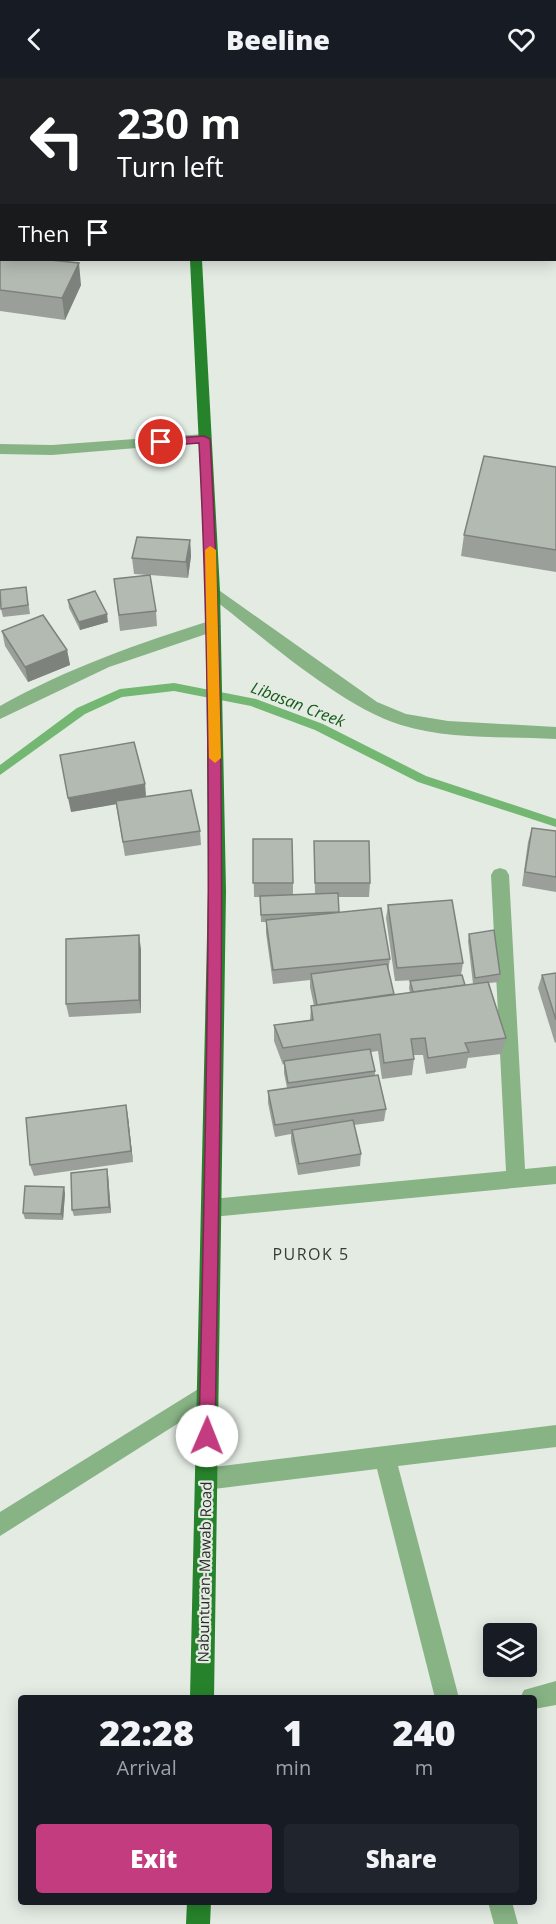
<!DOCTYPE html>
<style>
:root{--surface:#171b24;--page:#20242c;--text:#f1f3f6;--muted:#9ea1a6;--accent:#c23c7f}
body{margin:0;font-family:"Open Sans",sans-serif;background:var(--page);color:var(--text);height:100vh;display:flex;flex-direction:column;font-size:22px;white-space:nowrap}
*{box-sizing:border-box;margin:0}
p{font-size:20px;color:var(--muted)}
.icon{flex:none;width:33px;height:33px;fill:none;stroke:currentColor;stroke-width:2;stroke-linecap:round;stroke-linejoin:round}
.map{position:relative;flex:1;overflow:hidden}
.drawer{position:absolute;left:18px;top:1617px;width:519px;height:210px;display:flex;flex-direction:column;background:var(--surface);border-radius:6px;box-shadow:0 3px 15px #0003}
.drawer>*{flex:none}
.top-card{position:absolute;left:0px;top:0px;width:556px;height:183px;box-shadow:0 3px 15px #0003;background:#202124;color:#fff;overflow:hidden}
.buttons{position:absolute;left:483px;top:1545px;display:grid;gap:12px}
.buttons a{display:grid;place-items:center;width:54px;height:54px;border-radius:6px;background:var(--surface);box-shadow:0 3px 15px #0003;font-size:30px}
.pin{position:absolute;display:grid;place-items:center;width:51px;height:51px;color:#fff;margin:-26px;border:3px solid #fff;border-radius:50%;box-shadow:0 2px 6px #0007}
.me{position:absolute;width:66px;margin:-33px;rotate:1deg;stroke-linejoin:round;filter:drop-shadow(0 0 4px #0008)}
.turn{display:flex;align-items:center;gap:21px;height:126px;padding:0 18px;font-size:27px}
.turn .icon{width:78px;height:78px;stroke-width:2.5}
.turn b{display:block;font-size:42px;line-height:51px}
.then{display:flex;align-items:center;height:57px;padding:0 18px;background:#0003;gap:12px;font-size:22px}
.eta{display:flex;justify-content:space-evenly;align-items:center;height:102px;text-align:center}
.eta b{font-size:36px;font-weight:800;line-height:42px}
.button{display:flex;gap:12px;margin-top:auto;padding:12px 18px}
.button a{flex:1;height:69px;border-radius:6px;background:var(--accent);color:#fff;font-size:24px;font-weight:800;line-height:69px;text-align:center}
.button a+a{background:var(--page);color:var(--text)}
header{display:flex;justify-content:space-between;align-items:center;height:78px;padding:0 18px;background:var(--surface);font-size:27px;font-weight:800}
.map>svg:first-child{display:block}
</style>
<header><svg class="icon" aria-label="back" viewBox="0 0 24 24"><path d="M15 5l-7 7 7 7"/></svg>Beeline<svg class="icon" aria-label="heart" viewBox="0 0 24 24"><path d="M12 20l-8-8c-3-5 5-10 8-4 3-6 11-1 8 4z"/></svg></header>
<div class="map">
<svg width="556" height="1846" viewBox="0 0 556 1846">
<rect width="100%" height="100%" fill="#e3ebe3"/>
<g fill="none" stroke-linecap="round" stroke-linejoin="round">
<path fill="#74b772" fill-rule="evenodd" d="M174 605 256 621 323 646 426 698 556 741V749L418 704 315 652 251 628 174 613 122 619 85 636 0 697V687L77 630 120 611Z"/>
<g fill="#87b385" fill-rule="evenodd">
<path d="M204 356 209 358V364L52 377 0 376V366L52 367Z"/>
<path d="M213 508 377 624 406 636 448 643 556 649V661C506 658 449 662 401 647 339 628 261 557 208 517L206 513Z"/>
<path d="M213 542 218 544 221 548 218 552 109 589 0 641V628C68 590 139 565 213 542Z"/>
<path d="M500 790 506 792 509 797 525 1091 556 1088V1106L212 1139 205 1136 202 1130 205 1124 212 1121 506 1093 491 797 494 792Z"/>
<path d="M208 1305 215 1308 218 1315 215 1322 0 1458V1434Z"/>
<path d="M556 1347V1369L398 1388 459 1620H435L377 1391 206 1412 198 1409 195 1401 198 1393 206 1390Z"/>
<path d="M556 1603V1627L534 1631V1620H520L524 1612Z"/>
<path d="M488 1824H512L518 1846H494Z"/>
</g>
<g fill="#27832b" fill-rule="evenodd">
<path d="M237 0H249L237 2Z"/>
<path d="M190 182H202L220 513 226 813 214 1620H190L208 813 206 513Z"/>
<path d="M187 1824H211L210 1846H186Z"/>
</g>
</g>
<g fill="#9aa099">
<path d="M23 0H45L43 2H30Z"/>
<path d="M115 0H207V2H120Z"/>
<path d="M342 0H381V2H345L342 1Z"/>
<path d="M394 0H422L421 2H393Z"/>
<path d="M556 15V33L555 30Z"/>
<path d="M0 45H2V87L0 86Z"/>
<path d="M0 175 81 207 65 242 0 233Z"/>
<path d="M556 389V494L461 478 464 457Z"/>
<path d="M190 462 191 478 188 500 150 497 156 533 157 548 120 553 114 501 148 497 134 496 132 480Z"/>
<path d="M26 509 30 536 3 539 1 531Z"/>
<path d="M68 522 108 544 80 552 69 530Z"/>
<path d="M2 553 67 572 70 587 28 604 5 568Z"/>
<path d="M145 706 146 719 200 753 201 767 125 778 116 726 71 734Z"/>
<path d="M532 750 556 753V814L522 808 528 764Z"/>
<path d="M253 761 293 805V817L315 816 314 763 370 805 369 819H338L339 834 390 881 388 893 394 917 410 915 409 910 410 903 417 902 395 903 386 840 388 827 463 885 461 897 465 907 473 906 468 863 469 856 500 896 499 904 489 905 506 960 501 976 468 980 466 990 426 996 423 977H414V981L412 997 382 1001 378 973 371 974 375 993V998L386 1031 384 1043 354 1047 361 1076 360 1088 298 1097 291 1063V1056L275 1059 268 1025V1013L287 1010 284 995V986L283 987 274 963V947L310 942 311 928H314L310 909V902L273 906 266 855V844H261L260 819H254Z"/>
<path d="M141 871V935L69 939 66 926Z"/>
<path d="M556 895V964L555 965 538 910 542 897Z"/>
<path d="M126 1027 128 1039 133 1084 34 1098 30 1087Z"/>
<path d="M108 1097 111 1135 74 1138 72 1132Z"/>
<path d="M65 1115 63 1142 25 1141 23 1135Z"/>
</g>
<g fill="#7d827d">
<path d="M79 185 81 207 65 242 62 220Z"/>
<path d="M190 462 191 478 188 500 186 484Z"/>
<path d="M107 536 108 544 80 552 79 544Z"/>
<path d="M67 572 70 587 28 604 25 589Z"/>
<path d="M145 706 146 721 71 734 68 720Z"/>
<path d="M139 857 141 871V935L139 922Z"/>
<path d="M126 1027 128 1039 133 1084 131 1073Z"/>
<path d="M107 1091 108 1097 111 1135 109 1129Z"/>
<path d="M64 1109 65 1115 63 1142 61 1136Z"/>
</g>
<g fill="#b3bab2" stroke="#7d827d" stroke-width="1.5">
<path d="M146 0H205L204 2H145Z"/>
<path d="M269 0H304L303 2H267Z"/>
<path d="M0 45H2V57L0 58Z"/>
<path d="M2 61V71H0V62Z"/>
<path d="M0 175 2 176V182H50L79 185 62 220 0 212Z"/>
<path d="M484 378 556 389V472L464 457Z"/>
<path d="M137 459 190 462 186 484 132 480Z"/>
<path d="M150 497 156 533 119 537 114 501Z"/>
<path d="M26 509 28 527 1 531 0 512Z"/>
<path d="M95 513 107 536 79 544 68 522Z"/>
<path d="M43 537 67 572 25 589 2 553Z"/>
<path d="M134 664 145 706 68 720 60 677Z"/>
<path d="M191 712 200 753 123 764 116 723Z"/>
<path d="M532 750 556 753V799L525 794Z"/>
<path d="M253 761H292L293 805H253Z"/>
<path d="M314 763H369L370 805H315Z"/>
<path d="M338 815 339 834 261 837 260 818Z"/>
<path d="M452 822 463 885 397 890 388 827Z"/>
<path d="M381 830 390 881 273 892 266 842Z"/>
<path d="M494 852 500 896 475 900 469 856Z"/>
<path d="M139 857V922L66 926V861Z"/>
<path d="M387 886 394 916 317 927 311 896Z"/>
<path d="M556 895V942L542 897Z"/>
<path d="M462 897 465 907 413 914 410 903Z"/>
<path d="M488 904 506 960 465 965 469 974 428 980 425 960 411 961 414 981 384 985 380 956 283 970 274 947 313 942 311 928Z"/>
<path d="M370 971 375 993 288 1005 284 983Z"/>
<path d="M378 997 386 1031 275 1047 268 1013Z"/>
<path d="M126 1027 131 1073 30 1087 26 1040Z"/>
<path d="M353 1042 361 1076 299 1086 292 1052Z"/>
<path d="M107 1091 109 1129 72 1132 71 1095Z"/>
<path d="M25 1108 64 1109 61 1136 23 1135Z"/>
</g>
<path fill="#c23c7f" stroke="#7e2753" stroke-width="1.5" d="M204 358 210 361C229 693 220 1025 215 1358L213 1364 207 1366 201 1364 199 1358C206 1027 216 696 199 365L161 368 156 364 161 361Z"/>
<path fill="#f59e0b" d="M210 468 216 472 221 680 215 685 209 680 205 472Z"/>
<g text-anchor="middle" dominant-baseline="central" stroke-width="4.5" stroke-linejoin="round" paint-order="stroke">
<g font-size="15" fill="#282a27" stroke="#e3ebe3">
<text transform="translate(204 1494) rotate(-89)">Nabunturan-Mawab Road</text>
</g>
<g font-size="16" font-style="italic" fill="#165a19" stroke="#e3ebe3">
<text transform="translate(298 626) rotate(21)">Libasan Creek</text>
</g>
<g font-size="16" letter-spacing="1.5" fill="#363c35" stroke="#e3ebe3">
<text x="311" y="1176">PUROK 5</text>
</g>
</g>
</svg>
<div class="buttons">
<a><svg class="icon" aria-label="layers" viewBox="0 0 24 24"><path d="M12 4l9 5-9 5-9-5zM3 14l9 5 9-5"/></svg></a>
</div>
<div class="pin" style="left:161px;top:364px;background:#d93025"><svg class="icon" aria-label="arrive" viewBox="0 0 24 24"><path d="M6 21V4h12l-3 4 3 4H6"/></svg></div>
<svg class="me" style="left:207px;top:1358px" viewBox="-20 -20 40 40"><circle r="19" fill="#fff"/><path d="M0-13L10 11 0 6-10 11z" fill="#c23c7f"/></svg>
<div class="top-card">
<div class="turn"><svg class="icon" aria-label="left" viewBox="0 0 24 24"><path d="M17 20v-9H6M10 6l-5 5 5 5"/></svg><div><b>230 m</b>Turn left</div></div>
<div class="then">Then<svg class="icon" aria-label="arrive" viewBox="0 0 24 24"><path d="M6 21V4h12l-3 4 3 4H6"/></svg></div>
</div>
<section class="drawer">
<div class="eta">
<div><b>22:28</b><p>Arrival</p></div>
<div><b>1</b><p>min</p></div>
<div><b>240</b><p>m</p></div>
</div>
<div class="button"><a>Exit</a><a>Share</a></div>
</section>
</div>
